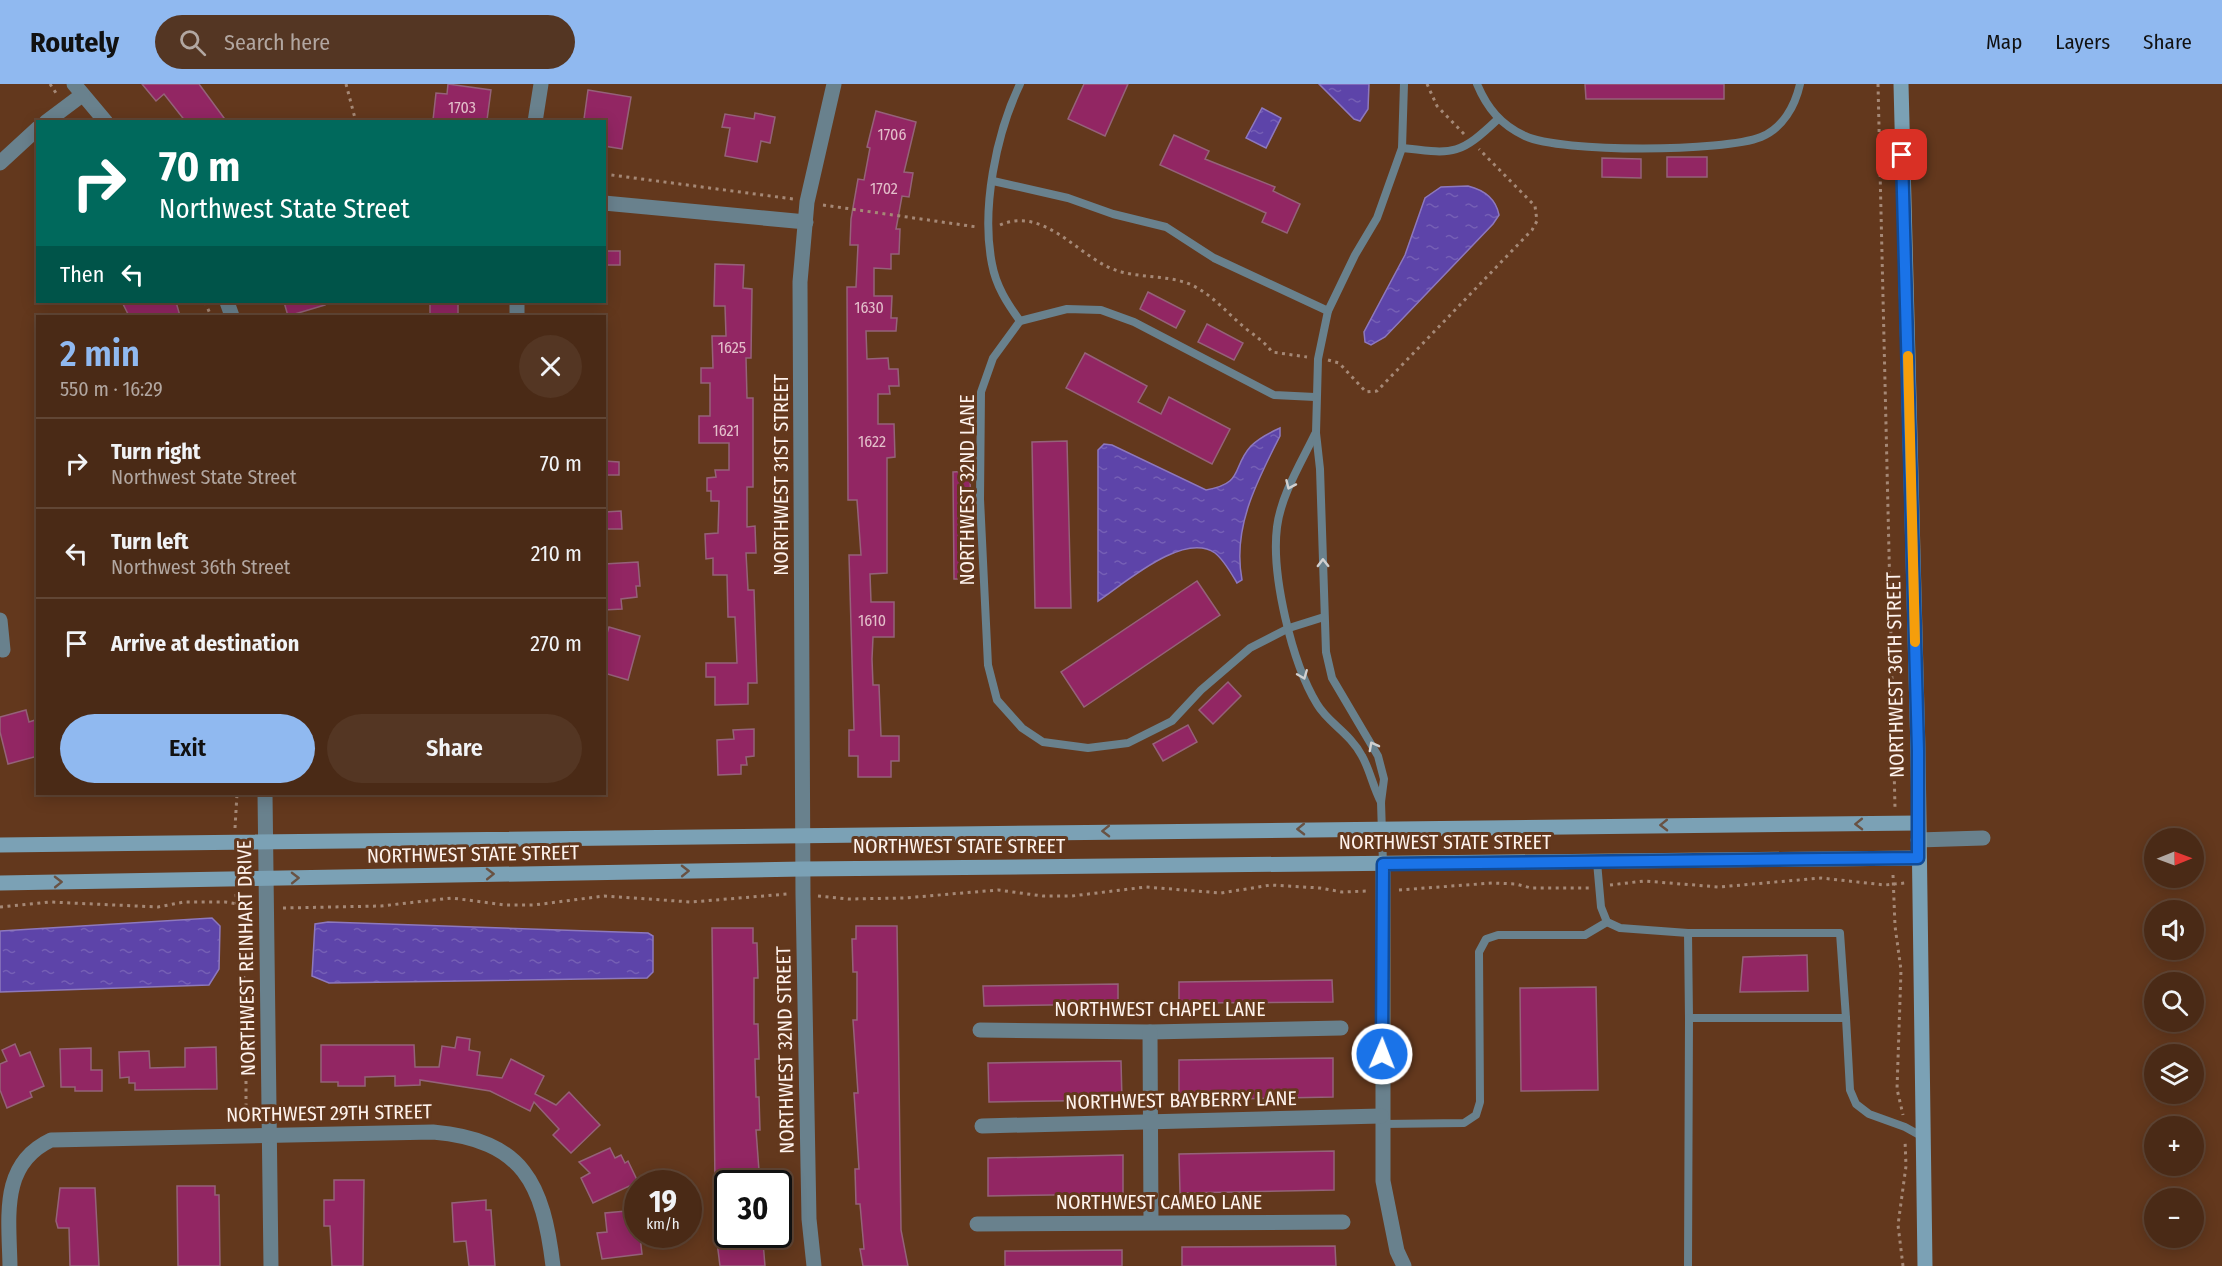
<!DOCTYPE html>
<meta charset="utf-8">
<style>
:root{--surface:#4a2a16;--page:#543623;--text:#f1f3f6;--muted:#b2a7a1;--line:#614635;--accent:#90b9f0}
body{margin:0;font-family:"Fira Sans Condensed",sans-serif;background:var(--page);color:var(--text);height:100vh;display:flex;flex-direction:column;font-size:22px;white-space:nowrap}
*{box-sizing:border-box;margin:0}
p{font-size:20px;color:var(--muted)}
.icon{flex:none;width:33px;height:33px;fill:none;stroke:currentColor;stroke-width:2;stroke-linecap:round;stroke-linejoin:round}
.map{position:relative;flex:1;overflow:hidden}
.panel{position:absolute;left:36px;top:231px;width:570px;height:480px;display:flex;flex-direction:column;background:var(--surface);border-radius:0px;box-shadow:0 3px 15px #0003,0 0 0 2px var(--line)}
.panel>*{flex:none}
.top-card{position:absolute;left:36px;top:36px;width:570px;height:183px;border-radius:0px;box-shadow:0 3px 15px #0003,0 0 0 2px var(--line);background:#00695c;color:#fff;overflow:hidden}
.needle{width:39px;rotate:89deg}
.controls{position:absolute;left:2144px;top:744px;display:grid;gap:12px}
.controls a{display:grid;place-items:center;width:60px;height:60px;border-radius:50%;background:var(--surface);box-shadow:0 3px 15px #0003,0 0 0 2px var(--line);font-size:30px}
.speed{position:absolute;left:624px;top:1086px;display:flex;gap:12px;font-size:30px;font-weight:700;text-align:center}
.speed>*{display:grid;place-content:center;width:78px;height:78px;border-radius:50%;background:var(--surface);box-shadow:0 3px 15px #0003,0 0 0 2px var(--line);line-height:1}
.speed small{font-size:15px;font-weight:400}
.speed .limit{border:3px solid #111;border-radius:9px;background:#fff;color:#111}
.pin{position:absolute;display:grid;place-items:center;width:51px;height:51px;color:#fff;margin:-26px;border-radius:12px;box-shadow:0 3px 9px #0006}
.me{position:absolute;width:66px;margin:-33px;rotate:1deg;stroke-linejoin:round;filter:drop-shadow(0 0 4px #0008)}
.turn{display:flex;align-items:center;gap:21px;height:126px;padding:0 24px;font-size:27px}
.turn .icon{width:78px;height:78px;stroke-width:2.5}
.turn b{display:block;font-size:42px;line-height:51px}
.then{display:flex;align-items:center;height:57px;padding:0 24px;background:#0003;gap:12px;font-size:22px}
.round{display:grid;place-items:center;flex:none;width:63px;height:63px;border-radius:32px;background:var(--page)}
.overview{display:flex;align-items:center;justify-content:space-between;height:102px;padding:0 24px}
h1{font-size:36px;font-weight:600;line-height:45px;color:var(--accent)}
.action{display:flex;gap:12px;margin-top:auto;padding:12px 24px}
.action a{flex:1;height:69px;border-radius:36px;background:var(--accent);color:#111;font-size:24px;font-weight:600;line-height:69px;text-align:center}
.action a+a{background:var(--page);color:var(--text)}
ul{padding:0;list-style:none}
li{display:flex;align-items:center;gap:18px;height:90px;padding:0 24px;border-top:2px solid var(--line)}
li div{flex:1}
li b{display:block;font-size:22px}
li em{font-style:normal}
header{display:flex;align-items:center;gap:36px;box-sizing:border-box;height:84px;padding:0 30px;background:var(--accent);color:#111}
header strong{font-size:28px}
nav{display:flex;gap:33px;margin-inline-start:auto;font-size:21px}
.search{width:420px;height:54px;background:var(--page);display:flex;align-items:center;gap:15px;box-sizing:border-box;padding:0 21px;border-radius:33px;color:var(--muted);font-size:22px}
.map>svg:first-child{display:block}
</style>
<header>
<strong>Routely</strong>
<div class="search"><svg class="icon" aria-label="search" viewBox="0 0 24 24"><circle cx="10" cy="10" r="6"/><path d="M15 15l6 6"/></svg>Search here</div>
<nav><a>Map</a><a>Layers</a><a>Share</a></nav>
</header>
<div class="map">
<svg width="2222" height="1182" viewBox="0 0 2222 1182">
<defs>
<pattern id="water-ripples" width="26" height="14" patternUnits="userSpaceOnUse" patternTransform="scale(1.5)"><rect width="26" height="14" fill="#5d44a9"/><path d="M2 4q2-2 4 0t4 0M15 11q2-2 4 0t4 0" fill="none" stroke="#755fb5"/></pattern>
</defs>
<rect width="100%" height="100%" fill="#63381d"/>
<g fill="url(#water-ripples)" stroke="#8d78bd" stroke-width="1.5">
<path d="M1319 0H1369L1368 25 1360 37 1354 35Z"/>
<path d="M1262 24 1281 34 1266 64 1246 54Z"/>
<path d="M1468 102C1484 106 1496 115 1499 131L1493 140 1385 253 1371 261 1365 258 1364 248 1405 171 1425 114 1441 103Z"/>
<path d="M1280 344V352C1257 397 1232 444 1242 496L1237 499C1231 489 1224 476 1215 469 1183 447 1124 500 1098 517V366L1104 360 1112 361 1206 406C1245 399 1231 384 1251 362 1258 355 1271 348 1280 344Z"/>
<path d="M212 834 220 842 219 885 209 901 0 908V847Z"/>
<path d="M328 838 648 849 653 852V888L647 894 329 899 312 892 315 840Z"/>
</g>
<g fill="#922663" stroke="#956279" stroke-width="1.5">
<path d="M142 0H199L227 38H186L164 10 156 17Z"/>
<path d="M448 0 491 6 487 36H433L436 9 447 10Z"/>
<path d="M1084 0H1128L1105 52 1068 35Z"/>
<path d="M1585 0H1724V15H1586Z"/>
<path d="M588 6 631 13 622 65 604 62V38L584 35Z"/>
<path d="M876 27 916 38 904 88 913 89 909 113 902 112 896 145H900L899 170H891V185L874 184V212H892L891 234H897L896 247H866L867 275 888 274 889 285H898L899 302H889L890 310H878V340H894L895 373 887 374V489L870 490 871 518H894V553H873L872 575 873 601H879L881 652H899V677H891V693H858V672H849V646H854L849 471H861L857 416H848L847 203H856L858 161H850L851 135 858 95 864 96 870 64 867 63Z"/>
<path d="M755 29 775 33 770 59 761 57 757 78 725 72 730 44 722 43 725 30 754 35Z"/>
<path d="M1174 51 1209 67 1205 75 1275 103 1273 107 1300 120 1287 149 1262 138 1266 129 1160 81Z"/>
<rect x="1667" y="73" width="40" height="20"/>
<path d="M1602 74 1641 75V94L1602 93Z"/>
<rect x="604" y="167" width="16" height="14"/>
<path d="M715 180 744 181 743 204 752 205 751 274H746L747 314H753V403H747V443L755 442 756 469H746L748 506H754L757 599H748V620L715 621V593H706V579H737L735 533H728L727 491H713V474L706 475 705 450 718 449 719 417H711V407H707V394L716 393 715 386H729V359H699V332H710V299H701V284H713L712 252H726L725 222H714Z"/>
<path d="M1148 208 1185 227 1176 244 1140 225Z"/>
<path d="M122 218H176L180 232H129Z"/>
<path d="M284 218H324L325 221 288 232Z"/>
<rect x="430" y="218" width="28" height="14"/>
<path d="M1207 240 1243 259 1234 276 1198 258Z"/>
<path d="M1085 269 1147 302 1138 318 1161 330 1169 313 1230 345 1212 380 1066 304Z"/>
<path d="M1067 357 1071 524H1035L1032 358Z"/>
<path d="M604 377 619 378V391H604Z"/>
<path d="M970 387 972 495H954L953 388Z"/>
<path d="M621 427 622 445H604V428Z"/>
<path d="M638 478 640 502H636L637 513 621 515 622 525 604 526V480Z"/>
<path d="M1197 497 1220 531 1084 623 1061 588Z"/>
<path d="M609 543 640 552 628 596 604 589V559Z"/>
<path d="M1228 598 1241 612 1213 640 1199 626Z"/>
<path d="M26 626 29 638 38 635V672L8 680 0 648V633Z"/>
<path d="M1188 641 1197 658 1163 677 1153 660Z"/>
<path d="M754 645V672L746 673 747 681H741V690L718 691 717 656 734 655 733 646Z"/>
<path d="M856 842H897L901 1146 908 1182H863L860 1165H864L860 1120H856L855 1085H859L854 1009H858L853 936H857V888H853L852 855H856Z"/>
<path d="M712 844H753V859H757L758 894H754V940H758L759 975H755L756 1013H759L760 1046H756L760 1100H715Z"/>
<path d="M1807 871 1808 907 1740 908 1743 873Z"/>
<path d="M1332 896 1333 918 1179 919V898Z"/>
<path d="M1118 900V920L984 922 983 902Z"/>
<path d="M1596 903 1598 1006 1521 1007 1520 904Z"/>
<path d="M457 953 470 955 469 966 480 968 477 991 502 994 511 975 544 992 535 1010 556 1021 569 1008 600 1041 571 1069 553 1051 559 1045 534 1018 530 1027 490 1007 420 996V1001L395 1002V992L365 993V1002H338V998H321V961H414L415 983H439L442 962 455 964Z"/>
<path d="M15 960 20 972 30 968 44 1002 30 1008 32 1013 7 1024 0 1006V980L7 977 2 966Z"/>
<path d="M216 963 217 1005 135 1006V999H129V993L120 994 119 968 149 967 150 984 185 983V964Z"/>
<path d="M91 964V986H102V1007H75V1003H61L60 965Z"/>
<path d="M1333 974V1013L1179 1016V976Z"/>
<path d="M1121 977 1122 1016 989 1018 988 979Z"/>
<path d="M610 1064 615 1074 621 1071 625 1079 628 1077 638 1098 593 1119 581 1094 590 1089 579 1078Z"/>
<path d="M1334 1067V1106L1180 1109 1179 1070Z"/>
<path d="M1123 1071V1110L988 1112V1074Z"/>
<path d="M334 1096H364L363 1182H332L330 1142H324V1116H334Z"/>
<path d="M177 1102H215V1111H219L220 1182H178Z"/>
<path d="M60 1104H95L99 1182H70L69 1144H58L56 1137Z"/>
<path d="M486 1116V1126H491L495 1182H469L466 1157 454 1158 452 1119Z"/>
<path d="M637 1126 642 1170 602 1175 597 1149 607 1148 605 1129Z"/>
<path d="M716 1150H757L758 1159 763 1158 765 1182H720Z"/>
<path d="M1335 1162 1336 1182H1182V1163Z"/>
<path d="M1122 1166V1182H1005V1167Z"/>
</g>
<g fill="none" stroke-linecap="round" stroke-linejoin="round">
<g stroke="#a58876" stroke-width="3" stroke-dasharray="3 4.5" stroke-linecap="butt">
<path d="M50 0 58 12"/>
<path d="M346 0 356 38"/>
<path d="M1427 0 1437 22 1464 50"/>
<path d="M1878 0 1895 724"/>
<path d="M604 90 793 115"/>
<path d="M823 121 977 143"/>
<path d="M1000 141C1041 123 1074 166 1106 182 1131 195 1161 190 1187 199 1210 208 1226 228 1245 244 1255 252 1264 257 1272 268L1307 273"/>
<path d="M205 218 211 232"/>
<path d="M1328 276 1339 279 1366 308 1377 307 1532 146 1537 137 1535 122 1479 65"/>
<path d="M235 744 237 710"/>
<path d="M1893 791 1895 842 1901 886 1897 1005 1903 1031"/>
<path d="M1610 801 1644 797 1719 803 1821 794 1885 801 1905 799"/>
<path d="M1399 806 1492 799 1516 800 1531 804H1589"/>
<path d="M236 810 246 916V1037"/>
<path d="M818 812 849 815 904 814 998 806 1043 812H1072L1146 803 1221 809 1271 801 1320 804 1342 808 1368 807"/>
<path d="M0 823 50 818 158 823 184 818H225L252 822"/>
<path d="M283 824 381 822 452 814 505 821H534L604 812 691 818 787 810"/>
<path d="M1903 1182 1898 1141 1906 1082 1905 1056"/>
</g>
<g stroke="#69818d" stroke-width="8">
<path d="M1020 0C996 50 981 125 992 180 996 202 1007 219 1020 237L993 274 981 308 980 415 988 581 997 616 1022 644 1043 658 1088 664 1128 659 1172 637 1201 606 1250 564 1289 544 1324 533"/>
<path d="M1477 0C1487 24 1501 41 1525 52 1561 69 1724 68 1761 53 1783 44 1795 22 1800 0"/>
<path d="M1402 64C1454 70 1459 72 1498 35"/>
<path d="M993 97 1068 114 1113 130 1166 143 1214 174 1328 227"/>
<path d="M1020 237 1067 225 1101 226 1134 238 1274 311 1315 313"/>
<path d="M1315 350C1301 379 1281 411 1277 443 1271 491 1292 579 1317 620 1328 639 1350 649 1362 672 1370 686 1373 703 1381 718"/>
<path d="M1597 778 1601 823 1607 838 1620 844 1688 849 1689 934"/>
<path d="M1383 780 1381 718 1384 695 1378 672 1332 594 1326 568 1320 385 1316 349 1318 275 1328 227 1355 171 1377 134 1402 64 1404 0"/>
<path d="M1688 849H1840L1846 934"/>
<path d="M1382 1040 1464 1039 1476 1031 1480 1018 1479 868 1486 855 1498 851H1585L1607 838"/>
<path d="M1688 1182 1689 934H1846L1850 1006 1856 1020 1869 1030 1905 1043 1923 1053"/>
</g>
<g stroke="#69818d" stroke-width="15">
<path d="M74 0 106 38"/>
<path d="M46 38 82 11"/>
<path d="M535 38 541 0"/>
<path d="M0 79 38 44"/>
<path d="M604 119 806 138"/>
<path d="M227 218 232 232"/>
<path d="M517 218V232"/>
<path d="M0 536 3 566"/>
<path d="M265 710 271 1182"/>
<path d="M1918 756 1983 754"/>
<path d="M1383 780V1097L1397 1167 1404 1182"/>
<path d="M980 946 1150 948 1341 944"/>
<path d="M1150 948 1151 1138"/>
<path d="M982 1042 1381 1032"/>
<path d="M977 1140 1343 1138"/>
<path d="M10 1182C9 1132 0 1080 51 1056L433 1048C524 1056 543 1100 553 1182"/>
<path d="M814 1182 809 1135 803 811 800 198 807 118 834 0"/>
</g>
<g stroke="#7ba1b5" stroke-width="15">
<path d="M1901 0 1918 667 1925 1182"/>
<path d="M0 761 1918 739"/>
<path d="M0 799 803 785 1918 774"/>
</g>
</g>
<defs><path id="oneway-chevron" d="M-2-3.5L2.5 0L-2 3.5" fill="none" stroke-width="1.6" stroke-linecap="round" stroke-linejoin="round" transform="scale(1.5)"/></defs>
<g stroke="#d1d0d0">
<use href="#oneway-chevron" transform="translate(1290 401) rotate(114)"/>
<use href="#oneway-chevron" transform="translate(1323 479) rotate(-91)"/>
<use href="#oneway-chevron" transform="translate(1303 591) rotate(68)"/>
<use href="#oneway-chevron" transform="translate(1373 662) rotate(-118)"/>
</g>
<g stroke="#695243">
<use href="#oneway-chevron" transform="translate(1859 740) rotate(179)"/>
<use href="#oneway-chevron" transform="translate(1664 741) rotate(179)"/>
<use href="#oneway-chevron" transform="translate(1301 745) rotate(179)"/>
<use href="#oneway-chevron" transform="translate(1106 747) rotate(179)"/>
<use href="#oneway-chevron" transform="translate(685 787) rotate(-1)"/>
<use href="#oneway-chevron" transform="translate(490 790) rotate(-1)"/>
<use href="#oneway-chevron" transform="translate(295 794) rotate(-1)"/>
<use href="#oneway-chevron" transform="translate(58 798) rotate(-1)"/>
</g>
<g fill="none" stroke-linecap="round" stroke-linejoin="round">
<g stroke="#114b97" stroke-width="15">
<path id="route" d="M1382 970 1383 780 1918 774V667L1902 71"/>
</g>
<use href="#route" stroke="#1a73e8" stroke-width="10"/>
<path stroke="#f59e0b" stroke-width="10" d="M1908 272 1915 558"/>
</g>
<g text-anchor="middle" dominant-baseline="central" stroke-width="6" stroke-linejoin="round" paint-order="stroke">
<g font-size="16" fill="#e3bfca">
<text x="462" y="23">1703</text>
<text x="892" y="50">1706</text>
<text x="884" y="104">1702</text>
<text x="869" y="223">1630</text>
<text x="732" y="263">1625</text>
<text x="726" y="346">1621</text>
<text x="872" y="357">1622</text>
<text x="872" y="536">1610</text>
</g>
<g font-size="20" fill="#fef2ec" stroke="#63381d">
<text transform="translate(781 391) rotate(-90)">NORTHWEST 31ST STREET</text>
<text transform="translate(967 406) rotate(-90)">NORTHWEST 32ND LANE</text>
<text transform="translate(1895 591) rotate(-91)">NORTHWEST 36TH STREET</text>
<text x="1445" y="758">NORTHWEST STATE STREET</text>
<text x="959" y="762">NORTHWEST STATE STREET</text>
<text transform="translate(473 770) rotate(-1)">NORTHWEST STATE STREET</text>
<text transform="translate(246 874) rotate(-91)">NORTHWEST REINHART DRIVE</text>
<text x="1160" y="925">NORTHWEST CHAPEL LANE</text>
<text transform="translate(785 966) rotate(-91)">NORTHWEST 32ND STREET</text>
<text transform="translate(1181 1016) rotate(-1)">NORTHWEST BAYBERRY LANE</text>
<text transform="translate(329 1029) rotate(-1)">NORTHWEST 29TH STREET</text>
<text x="1159" y="1118">NORTHWEST CAMEO LANE</text>
</g>
</g>
</svg>
<div class="controls">
<a><svg class="needle" viewBox="-14 -14 28 28"><path d="M0-13l5 13h-10z" fill="#e53935"/><path d="M0 13l5-13h-10z" fill="#b2a7a1"/></svg></a>
<a><svg class="icon" aria-label="sound" viewBox="0 0 24 24"><path d="M4 9h4l5-4v14l-5-4H4zM17 9q2 3 0 6"/></svg></a>
<a><svg class="icon" aria-label="search" viewBox="0 0 24 24"><circle cx="10" cy="10" r="6"/><path d="M15 15l6 6"/></svg></a>
<a><svg class="icon" aria-label="layers" viewBox="0 0 24 24"><path d="M12 4l9 5-9 5-9-5zM3 14l9 5 9-5"/></svg></a>
<a>+</a>
<a>−</a>
</div>
<div class="speed"><div>19<small>km/h</small></div><div class="limit">30</div></div>
<div class="pin" style="left:1902px;top:71px;background:#d93025"><svg class="icon" aria-label="arrive" viewBox="0 0 24 24"><path d="M6 21V4h12l-3 4 3 4H6"/></svg></div>
<svg class="me" style="left:1382px;top:970px" viewBox="-20 -20 40 40"><circle r="17" fill="#1a73e8" stroke="#fff" stroke-width="3"/><path d="M0-11L8 9 0 5-8 9z" fill="#fff"/></svg>
<div class="top-card">
<div class="turn"><svg class="icon" aria-label="right" viewBox="0 0 24 24"><path d="M7 20v-9h11M14 6l5 5-5 5"/></svg><div><b>70 m</b>Northwest State Street</div></div>
<div class="then">Then<svg class="icon" aria-label="left" viewBox="0 0 24 24"><path d="M17 20v-9H6M10 6l-5 5 5 5"/></svg></div>
</div>
<section class="panel">
<div class="overview"><div><h1>2 min</h1><p>550 m · 16:29</p></div><a class="round"><svg class="icon" aria-label="close" viewBox="0 0 24 24"><path d="M6 6l12 12M18 6L6 18"/></svg></a></div>
<ul>
<li><svg class="icon" aria-label="right" viewBox="0 0 24 24"><path d="M7 20v-9h11M14 6l5 5-5 5"/></svg><div><b>Turn right</b><p>Northwest State Street</p></div><em>70 m</em></li>
<li><svg class="icon" aria-label="left" viewBox="0 0 24 24"><path d="M17 20v-9H6M10 6l-5 5 5 5"/></svg><div><b>Turn left</b><p>Northwest 36th Street</p></div><em>210 m</em></li>
<li><svg class="icon" aria-label="arrive" viewBox="0 0 24 24"><path d="M6 21V4h12l-3 4 3 4H6"/></svg><div><b>Arrive at destination</b></div><em>270 m</em></li>
</ul>
<div class="action"><a>Exit</a><a>Share</a></div>
</section>
</div>
